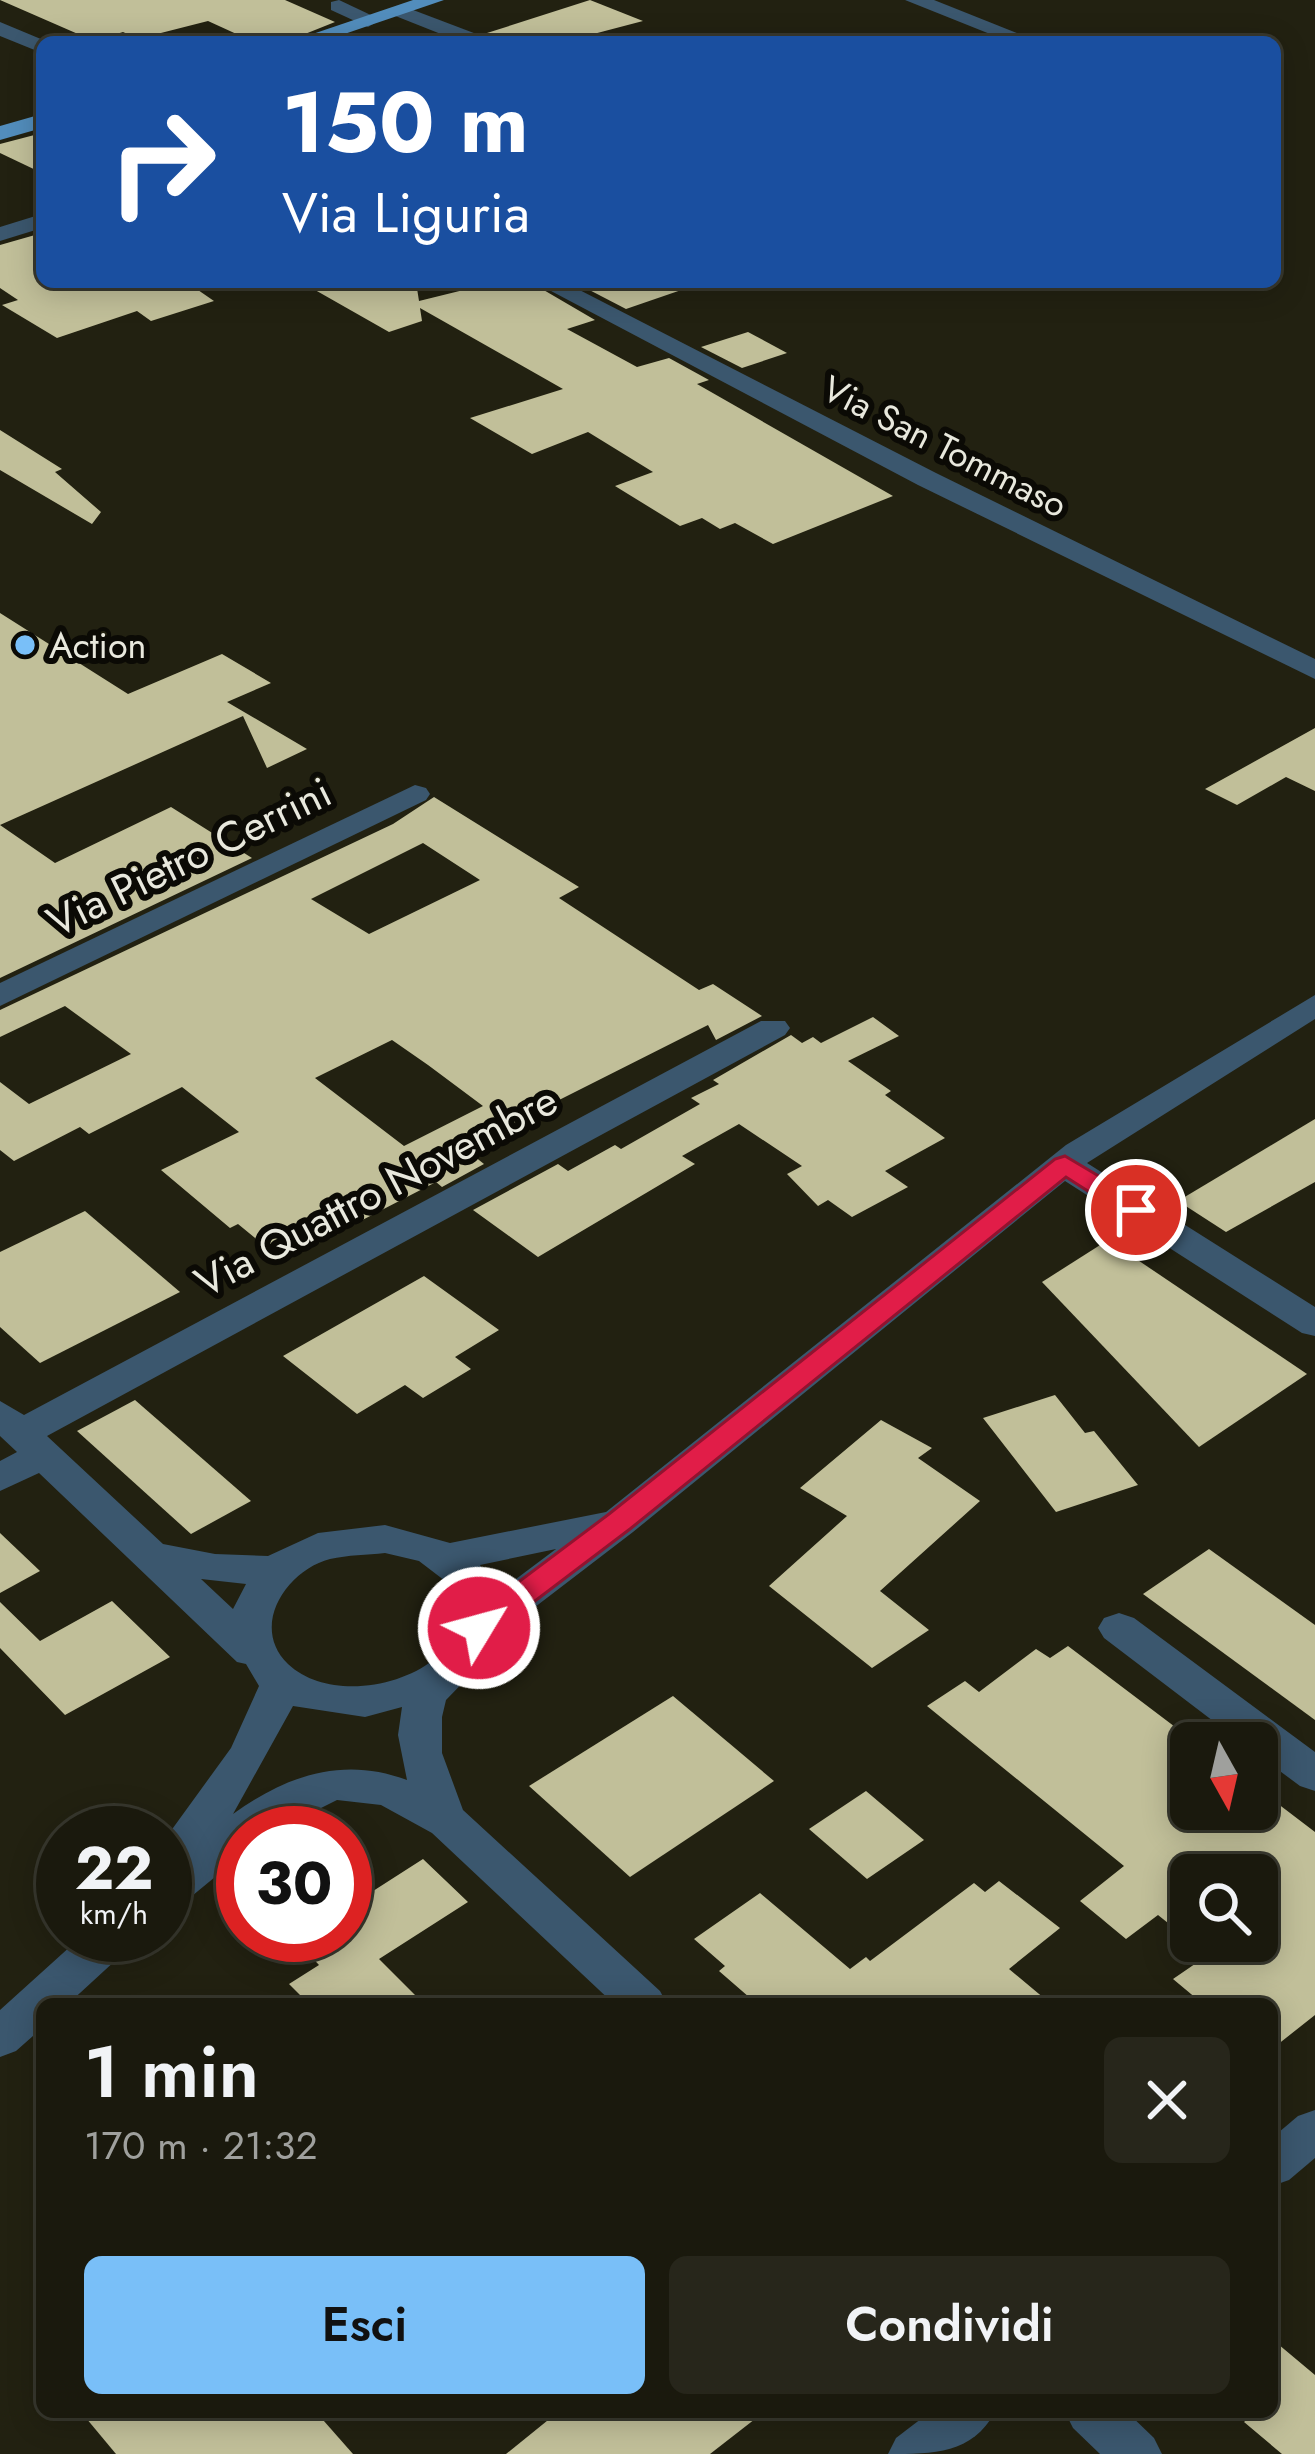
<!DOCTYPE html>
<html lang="it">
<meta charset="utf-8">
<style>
:root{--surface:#1a190d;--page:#27261b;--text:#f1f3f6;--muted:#9fa09d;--line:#38382e;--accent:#79bff8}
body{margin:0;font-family:Jost,sans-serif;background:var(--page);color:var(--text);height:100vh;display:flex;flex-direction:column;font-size:45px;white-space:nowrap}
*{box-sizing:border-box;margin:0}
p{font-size:39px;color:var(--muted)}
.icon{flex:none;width:66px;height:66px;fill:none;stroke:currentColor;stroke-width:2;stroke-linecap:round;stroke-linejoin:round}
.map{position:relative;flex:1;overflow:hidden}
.drawer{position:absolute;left:36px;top:1998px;width:1242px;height:420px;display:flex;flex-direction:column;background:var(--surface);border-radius:18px;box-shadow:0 6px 30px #0003,0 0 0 3px var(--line)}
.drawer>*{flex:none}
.guide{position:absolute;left:36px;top:36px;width:1245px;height:252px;border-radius:18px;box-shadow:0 6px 30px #0003,0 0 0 3px var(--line);background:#1a4fa0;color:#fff;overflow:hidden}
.needle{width:78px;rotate:172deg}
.buttons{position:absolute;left:1170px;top:1722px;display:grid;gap:24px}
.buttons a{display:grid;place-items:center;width:108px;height:108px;border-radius:18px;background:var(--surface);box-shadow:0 6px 30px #0003,0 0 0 3px var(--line);font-size:60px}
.speed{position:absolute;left:36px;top:1806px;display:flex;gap:24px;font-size:60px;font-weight:700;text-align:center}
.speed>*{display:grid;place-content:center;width:156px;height:156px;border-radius:50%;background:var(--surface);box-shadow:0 6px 30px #0003,0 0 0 3px var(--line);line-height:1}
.speed small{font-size:30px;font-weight:400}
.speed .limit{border:18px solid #d22;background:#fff;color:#111}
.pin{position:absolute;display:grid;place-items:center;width:102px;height:102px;color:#fff;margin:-51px;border:6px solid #fff;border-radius:50%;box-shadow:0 3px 12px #0007}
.me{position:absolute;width:132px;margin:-66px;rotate:53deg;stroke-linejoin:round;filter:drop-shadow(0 0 9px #0008)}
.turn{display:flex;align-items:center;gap:42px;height:252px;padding:0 48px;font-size:54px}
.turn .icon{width:156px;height:156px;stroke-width:2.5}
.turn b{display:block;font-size:84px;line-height:102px}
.round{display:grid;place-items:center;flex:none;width:126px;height:126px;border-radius:18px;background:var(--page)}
.summary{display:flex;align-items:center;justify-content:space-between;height:204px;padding:0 48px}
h1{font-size:72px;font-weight:600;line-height:90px}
.button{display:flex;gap:24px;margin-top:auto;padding:24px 48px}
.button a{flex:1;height:138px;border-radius:18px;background:var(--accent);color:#111;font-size:48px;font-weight:600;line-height:138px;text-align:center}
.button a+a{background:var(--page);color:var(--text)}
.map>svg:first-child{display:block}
</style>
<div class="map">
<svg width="1315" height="2454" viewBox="0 0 1315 2454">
<rect width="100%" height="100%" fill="#222111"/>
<g fill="#c1bf99" fill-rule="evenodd">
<path d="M0 0H285L335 22 285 42H254L208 21 153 35 134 37 123 32 94 41Z"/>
<path d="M590 0 643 21 563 42H494L487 33Z"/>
<path d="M42 133V173L0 153V144Z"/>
<path d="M42 233V282H206L207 287 198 290 214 301 151 321 137 311 57 338 2 305 18 300 0 288V245Z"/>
<path d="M301 282H416L419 301 496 282H530L595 320 567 329 637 367 669 358 709 380 697 384 893 496 773 544 735 523 720 529 702 518 680 526 615 486 653 472 588 432 532 454 470 418 563 389 420 308 422 321 389 332Z"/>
<path d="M574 282H689L690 287 626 309Z"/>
<path d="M748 332 787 353 742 368 701 347Z"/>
<path d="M0 430 62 469 55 472 101 512 92 524 0 470Z"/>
<path d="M0 613 128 694 222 654 271 683 227 702 307 749 267 768 243 716 0 825Z"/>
<path d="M1315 728V791L1286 777 1237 805 1205 789Z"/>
<path d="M434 797 579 887 559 898 699 990 713 984 762 1016 716 1040 708 1025 464 1148 484 1164 442 1187 436 1182 283 1261 238 1224 230 1228 161 1170 239 1132 182 1087 89 1134 80 1127 14 1161 0 1150V1082L29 1104 131 1054 65 1006 0 1037V1010L393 824ZM423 843 480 880 369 934 311 899ZM392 1040 428 1065 483 1106 404 1146 315 1078Z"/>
<path d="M171 807 252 858 0 978V825L55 863Z"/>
<path d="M873 1017 899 1036 848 1061 891 1091 885 1095 945 1138 885 1171 908 1187 852 1217 828 1200 818 1206 787 1174 802 1166 739 1124 682 1156 695 1164 538 1257 473 1210 558 1164 568 1171 615 1145 621 1149 700 1104 691 1098 719 1084 713 1080 791 1035 802 1043 813 1037 821 1043Z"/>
<path d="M1315 1119V1182L1226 1232 1178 1201Z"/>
<path d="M85 1211 180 1292 40 1363 0 1327V1252Z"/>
<path d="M1108 1240 1307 1374 1199 1447 1042 1282Z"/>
<path d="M424 1276 499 1330 455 1357 471 1369 423 1398 405 1385 357 1414 283 1356Z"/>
<path d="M1055 1395 1085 1433 1094 1431 1138 1485 1056 1512 983 1418Z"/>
<path d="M135 1400 251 1501 191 1534 77 1431Z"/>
<path d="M881 1420 932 1448 918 1458 980 1501 880 1591 929 1630 872 1668 769 1586 847 1516 800 1488Z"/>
<path d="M0 1533 40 1571 0 1593Z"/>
<path d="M1209 1549 1315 1625V1720L1143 1594Z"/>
<path d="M112 1601 170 1657 65 1715 0 1648V1602L40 1641Z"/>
<path d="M1068 1646 1191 1739V1809H1257V1788L1315 1832V2015L1272 2049V2004H1203L1173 1979 1208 1955 1158 1915 1126 1939 1080 1901 1124 1866 927 1706 965 1681 979 1692 1036 1649 1050 1658ZM1191 1875H1257V1941H1191Z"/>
<path d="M673 1696 774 1781 630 1877 529 1786Z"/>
<path d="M866 1791 924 1840 867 1879 809 1829Z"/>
<path d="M423 1859 468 1902 379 1959 424 2004H309L289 1984 319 1965 291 1935H345V1909Z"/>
<path d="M999 1881 1060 1928 1009 1969 1051 2004H757L719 1971 725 1966 694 1939 760 1893 850 1969 866 1957 870 1961 974 1883 985 1892Z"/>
<path d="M1272 2339 1315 2375V2454H1282L1244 2422 1255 2412H1272Z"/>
<path d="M81 2412H316L353 2454H116Z"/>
<path d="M558 2412H764L710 2454H506Z"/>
</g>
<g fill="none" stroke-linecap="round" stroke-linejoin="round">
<g fill="#3b576e" fill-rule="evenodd">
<path d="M339 0 375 17 378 21 368 27 331 10V2Z"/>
<path d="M905 0H934L1039 42H1010Z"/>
<path d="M400 5 487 38 490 42H461L393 15 390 11Z"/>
<path d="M0 22 48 42H42V53L0 36Z"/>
<path d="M42 214V228L0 241V227Z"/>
<path d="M534 282H564L936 473 1315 659V679L918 485Z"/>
<path d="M415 785 426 788 430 794 426 800 0 1006V983Z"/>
<path d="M1315 995V1019L1087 1163 1315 1307V1336L1302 1333 1065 1181 633 1532 496 1637 483 1662 446 1700 442 1717V1753L463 1810 660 1991 667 2004H614L432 1833 381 1805 337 1800 271 1833H243V1854L181 1905 165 1910V1839L231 1748 259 1686 246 1664 237 1662 39 1473 0 1491V1461L17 1452 0 1436V1401L24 1415 761 1021H785L790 1028 785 1035 47 1436 163 1544 215 1554 268 1556 318 1533 385 1525 450 1543 606 1512 1066 1145ZM556 1549 496 1594 480 1565ZM385 1553 419 1561 453 1587C463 1617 458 1641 433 1660 397 1689 325 1699 288 1664 249 1626 287 1570 330 1559 348 1555 367 1555 385 1553ZM201 1579 246 1584 233 1609ZM293 1706 365 1717 402 1707 398 1735 407 1780C344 1756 287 1775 233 1814Z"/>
<path d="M1119 1613 1134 1618 1315 1752V1791L1300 1786 1257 1754V1743H1242L1104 1638 1098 1628 1104 1618Z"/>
<path d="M83 1935H136L129 1948 68 2004H42V2028L16 2051 0 2057V2010Z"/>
<path d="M1315 2110V2158L1289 2180 1272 2186V2138L1298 2116Z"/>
<path d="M930 2412H995C972 2454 934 2454 888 2454L896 2438Z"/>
<path d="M1065 2412H1127L1154 2438 1162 2454H1100L1073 2428Z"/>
</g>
<g fill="#528dbc" fill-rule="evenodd">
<path d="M413 0H444L321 42H289Z"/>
<path d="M42 114V128L0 140V126Z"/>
</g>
</g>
<path fill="#e11d48" stroke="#92132f" stroke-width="3" d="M1065 1156 1146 1204 1150 1210 1146 1216H1127L1066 1177 630 1529 490 1635H468L463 1628 468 1620 609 1514 1055 1159Z"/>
<circle fill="#79bff8" stroke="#0b0a05" stroke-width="4.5" cx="25" cy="645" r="12"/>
<g text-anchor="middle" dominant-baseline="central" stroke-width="12" stroke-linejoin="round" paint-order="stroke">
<g font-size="36" fill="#e8e8dd" stroke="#0b0a05">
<text transform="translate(945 446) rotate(27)">Via San Tommaso</text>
</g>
<g font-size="36" fill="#e8e8dd" stroke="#0b0a05" text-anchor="start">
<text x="49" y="645">Action</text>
</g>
<g font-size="42" fill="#e8e8dd" stroke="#0b0a05">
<text transform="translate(189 857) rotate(-26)">Via Pietro Cerrini</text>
<text transform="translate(376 1191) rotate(-28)">Via Quattro Novembre</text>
</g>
</g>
</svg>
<div class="buttons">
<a><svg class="needle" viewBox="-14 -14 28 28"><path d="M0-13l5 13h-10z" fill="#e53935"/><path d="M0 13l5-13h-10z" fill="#9fa09d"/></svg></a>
<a><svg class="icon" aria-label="search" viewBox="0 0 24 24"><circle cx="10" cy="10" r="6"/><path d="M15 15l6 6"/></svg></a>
</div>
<div class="speed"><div>22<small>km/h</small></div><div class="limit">30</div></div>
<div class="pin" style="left:1136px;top:1210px;background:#d93025"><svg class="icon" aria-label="arrive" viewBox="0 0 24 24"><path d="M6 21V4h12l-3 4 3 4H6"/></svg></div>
<svg class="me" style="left:479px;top:1628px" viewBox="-20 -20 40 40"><circle r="17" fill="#e11d48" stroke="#fff" stroke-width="3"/><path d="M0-11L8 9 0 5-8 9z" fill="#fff"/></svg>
<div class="guide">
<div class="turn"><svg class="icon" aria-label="right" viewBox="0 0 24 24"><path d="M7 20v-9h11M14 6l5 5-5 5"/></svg><div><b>150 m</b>Via Liguria</div></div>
</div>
<section class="drawer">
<div class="summary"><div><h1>1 min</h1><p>170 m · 21:32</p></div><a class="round"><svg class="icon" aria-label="close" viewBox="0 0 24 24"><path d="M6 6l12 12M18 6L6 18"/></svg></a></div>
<div class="button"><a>Esci</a><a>Condividi</a></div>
</section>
</div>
